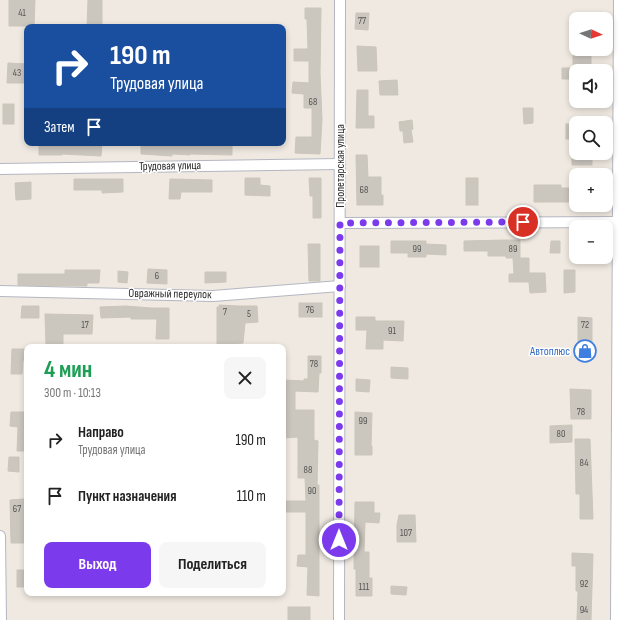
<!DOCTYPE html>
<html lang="ru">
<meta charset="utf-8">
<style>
:root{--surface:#fff;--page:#f6f6f6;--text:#222;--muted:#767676;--accent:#7c3aed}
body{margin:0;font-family:"Sofia Sans Condensed",sans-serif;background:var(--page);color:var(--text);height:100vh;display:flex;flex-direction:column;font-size:15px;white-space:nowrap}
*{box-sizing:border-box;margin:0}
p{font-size:13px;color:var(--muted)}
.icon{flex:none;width:22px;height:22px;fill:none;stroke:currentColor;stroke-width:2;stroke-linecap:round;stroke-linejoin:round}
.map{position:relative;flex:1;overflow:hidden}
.drawer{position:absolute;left:24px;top:344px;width:262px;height:252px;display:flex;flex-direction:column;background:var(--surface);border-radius:8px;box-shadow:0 2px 6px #0003}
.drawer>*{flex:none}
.hud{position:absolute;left:24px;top:24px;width:262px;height:122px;border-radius:8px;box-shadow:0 2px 6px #0003;background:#1a4fa0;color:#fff;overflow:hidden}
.needle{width:26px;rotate:94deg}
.fabs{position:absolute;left:569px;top:12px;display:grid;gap:8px}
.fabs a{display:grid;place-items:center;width:44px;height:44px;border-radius:8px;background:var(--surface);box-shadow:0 2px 6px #0003;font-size:20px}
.pin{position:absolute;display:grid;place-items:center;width:34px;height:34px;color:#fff;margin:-17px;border:2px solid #fff;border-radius:50%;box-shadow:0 1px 4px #0007}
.me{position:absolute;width:44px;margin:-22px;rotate:0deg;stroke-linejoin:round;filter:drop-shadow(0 0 3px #0008)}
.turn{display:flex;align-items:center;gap:14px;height:84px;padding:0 20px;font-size:18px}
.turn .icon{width:52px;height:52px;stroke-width:2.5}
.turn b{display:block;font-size:28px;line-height:34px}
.then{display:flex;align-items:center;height:38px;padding:0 20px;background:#0003;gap:8px;font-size:15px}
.round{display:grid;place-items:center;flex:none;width:42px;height:42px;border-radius:8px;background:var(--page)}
.headline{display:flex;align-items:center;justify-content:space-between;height:68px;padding:0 20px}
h1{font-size:24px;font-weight:700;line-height:30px;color:#1e9e55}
.primary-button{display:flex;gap:8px;margin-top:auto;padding:8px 20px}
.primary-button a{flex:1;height:46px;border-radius:8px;background:var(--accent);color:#fff;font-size:16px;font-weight:700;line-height:46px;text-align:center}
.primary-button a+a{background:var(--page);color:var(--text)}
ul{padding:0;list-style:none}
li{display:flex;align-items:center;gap:12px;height:56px;padding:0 20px}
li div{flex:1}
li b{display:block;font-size:15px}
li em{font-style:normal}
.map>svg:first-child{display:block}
</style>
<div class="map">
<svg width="625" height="620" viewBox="0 0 625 620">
<rect width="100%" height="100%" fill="#efe9e1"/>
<g fill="#cbc7bf" stroke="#cbc5ba">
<path d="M9 0H35L34 26H9Z"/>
<path d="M88 0H102V27H87Z"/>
<path d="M305 8H321L320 73 322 120 320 154 295 153 296 137H312V108H304V94L292 93 293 82 309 83V61H294V49H308L307 19H305Z"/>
<path d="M356 13H369L368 30 355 29Z"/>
<path d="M357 46 376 47 377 71H358Z"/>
<path d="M573 55H591V71H576V79H562V68H573Z"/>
<path d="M8 63 27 64V83H7Z"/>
<path d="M397 80 398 95H380L379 81Z"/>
<path d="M357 90H368V116H374V128H356Z"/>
<rect x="3" y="104" width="11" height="20"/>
<path d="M523 108H533V123L524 124Z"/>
<path d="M412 120 413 129 411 130 413 142 404 143 403 131H400L399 122Z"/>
<rect x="566" y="124" width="10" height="15"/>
<path d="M39 143H102L101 156 62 154V155H39Z"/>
<path d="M141 143H232V155L190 154V155L172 154V156L141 154Z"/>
<rect x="572" y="153" width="20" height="12"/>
<path d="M356 155H367L368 177H381V195H383V205H357Z"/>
<path d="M245 178H260V185L270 186V196L245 195Z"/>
<path d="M309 178H321V218H313V196H310Z"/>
<rect x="466" y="178" width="12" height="27"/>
<path d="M74 179H123V192L102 193V190H74Z"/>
<path d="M170 179 212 180V192H181L180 199H169Z"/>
<path d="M31 182V199L16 200 15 183Z"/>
<path d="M534 185H561V188H576V202H534Z"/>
<path d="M506 240H520V258H517H529V273H545L546 292 530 293 529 282H509V274H514L513 258H506V256H488V251H464V241Z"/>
<path d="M391 241H426V244L446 245V255L426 254V257H408V253H391Z"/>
<path d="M551 241H560V253H550Z"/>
<path d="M308 244H320V281H309Z"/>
<rect x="360" y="246" width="19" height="21"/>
<path d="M148 269 167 270V284L147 283Z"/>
<path d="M65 270H100L99 283H87V286L18 285V274H65Z"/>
<path d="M564 270H575V292L564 293Z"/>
<path d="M118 271 128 272 127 283 118 282Z"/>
<path d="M205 272H226V282L205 283Z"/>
<rect x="299" y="303" width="23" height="14"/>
<path d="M219 305 239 306H257L258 322 245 323 243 343 228 344 229 347H217V307H219Z"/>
<path d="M22 306H39V318H21Z"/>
<path d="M126 306 151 308H169V339H156L157 319H131V317L101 318 100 307Z"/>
<path d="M45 314 93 315 92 334H63V345H46Z"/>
<path d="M356 317H375V321H404L403 341 383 340V349H366L367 330H356Z"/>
<path d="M578 317 592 318V356H578Z"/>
<path d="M12 349H25V360H23L22 374H11Z"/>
<path d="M308 356H321V373H319L318 392 295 391V410H314V440L318 441 317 485H319V596L307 595 308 567 297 566 298 555H306V512H283V501H306L305 478H298V437L283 438V380L304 381V379H308Z"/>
<path d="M391 367 408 368V379L391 378Z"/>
<path d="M356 379 370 380 369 392 356 391Z"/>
<path d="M570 389 591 390V419H571Z"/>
<path d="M11 412H27L26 439H27V448H25V451H17L18 427 10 426Z"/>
<path d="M355 412 372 413 371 446H372V455H355Z"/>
<path d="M572 425V442L550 443V426Z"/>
<path d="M575 439H590L593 519H580V494H576Z"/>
<path d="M9 457H19V472L8 471Z"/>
<path d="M24 499 25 524H27V543H11L10 500Z"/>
<path d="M355 502H374V513H380L379 523 365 522 364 552H369V578H372V596H356V569H354Z"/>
<path d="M399 515H415L416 542H397V525Z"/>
<path d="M572 553 593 554 591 620H577L578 591H576V566H572Z"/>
<rect x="17" y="570" width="10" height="17"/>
<path d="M391 586 407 587 406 595 391 594Z"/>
<rect x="288" y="607" width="22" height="13"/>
</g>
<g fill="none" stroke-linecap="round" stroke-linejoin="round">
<g stroke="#b4b7c1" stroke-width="12">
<g id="street">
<path d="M0 169 340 164"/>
<path d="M340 223 625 222"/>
<path d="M0 291 213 296 340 286"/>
<path d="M0 536 1 620"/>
<path d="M339 620 340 0"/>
</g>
</g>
<g stroke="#b4b7c1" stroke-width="16">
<path id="secondary" d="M618 620 621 0"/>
</g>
<use href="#street" stroke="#fff" stroke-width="10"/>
<use href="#secondary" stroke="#fff" stroke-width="14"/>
</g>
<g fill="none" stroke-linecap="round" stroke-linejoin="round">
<path stroke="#7c3aed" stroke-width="7" stroke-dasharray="0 12.6" d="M339 540 340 223 523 222"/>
</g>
<defs>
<g id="shop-ring" transform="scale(1.15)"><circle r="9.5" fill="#fff" stroke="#3f7fe0" stroke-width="1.5"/><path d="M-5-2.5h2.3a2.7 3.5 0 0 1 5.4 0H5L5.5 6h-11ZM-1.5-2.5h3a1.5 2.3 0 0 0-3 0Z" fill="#3f7fe0"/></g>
</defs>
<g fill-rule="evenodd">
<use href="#shop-ring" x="585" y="351"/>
</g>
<g text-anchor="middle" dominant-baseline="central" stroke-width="3" stroke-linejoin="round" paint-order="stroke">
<g font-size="10" fill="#555452">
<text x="22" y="13">41</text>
<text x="362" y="21">77</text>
<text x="17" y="73">43</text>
<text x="313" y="102">68</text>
<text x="364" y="190">68</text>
<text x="417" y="249">99</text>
<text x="513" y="249">89</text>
<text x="157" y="276">6</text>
<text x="310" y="310">76</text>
<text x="225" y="312">7</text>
<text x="249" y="314">5</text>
<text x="85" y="325">17</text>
<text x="585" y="325">72</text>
<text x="392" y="331">91</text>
<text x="314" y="364">78</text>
<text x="581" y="412">78</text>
<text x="363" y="421">99</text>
<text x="561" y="434">80</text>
<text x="584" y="463">84</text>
<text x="308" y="470">88</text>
<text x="312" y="491">90</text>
<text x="17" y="509">67</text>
<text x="406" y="533">107</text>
<text x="584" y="584">92</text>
<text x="364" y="587">111</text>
<text x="584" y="610">94</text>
</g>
<g font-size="12" fill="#2e2e2e" stroke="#fff">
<text transform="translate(170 166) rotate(-1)">Трудовая улица</text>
<text transform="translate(340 166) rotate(-90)">Пролетарская улица</text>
<text transform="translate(170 294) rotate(1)">Овражный переулок</text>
</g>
<g font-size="12" fill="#366cbe" stroke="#fff" text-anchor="end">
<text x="570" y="351">Автоплюс</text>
</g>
</g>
</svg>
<div class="fabs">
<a><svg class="needle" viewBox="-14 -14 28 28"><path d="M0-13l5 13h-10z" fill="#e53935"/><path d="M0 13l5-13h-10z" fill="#767676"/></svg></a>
<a><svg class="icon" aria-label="sound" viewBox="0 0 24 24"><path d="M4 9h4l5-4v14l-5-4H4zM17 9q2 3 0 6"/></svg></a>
<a><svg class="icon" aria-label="search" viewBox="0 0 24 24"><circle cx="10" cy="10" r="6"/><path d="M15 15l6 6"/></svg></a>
<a>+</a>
<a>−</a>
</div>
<div class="pin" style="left:523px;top:222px;background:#d93025"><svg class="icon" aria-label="arrive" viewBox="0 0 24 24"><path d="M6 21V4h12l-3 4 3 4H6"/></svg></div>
<svg class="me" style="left:339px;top:540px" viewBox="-20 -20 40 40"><circle r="17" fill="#7c3aed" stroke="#fff" stroke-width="3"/><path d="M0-11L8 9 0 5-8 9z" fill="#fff"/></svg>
<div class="hud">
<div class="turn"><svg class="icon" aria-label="right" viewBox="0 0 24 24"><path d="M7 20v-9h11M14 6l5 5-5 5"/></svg><div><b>190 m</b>Трудовая улица</div></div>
<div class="then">Затем<svg class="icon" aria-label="arrive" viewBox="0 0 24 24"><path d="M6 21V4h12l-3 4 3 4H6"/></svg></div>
</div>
<section class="drawer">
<div class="headline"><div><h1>4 мин</h1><p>300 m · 10:13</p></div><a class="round"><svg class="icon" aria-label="close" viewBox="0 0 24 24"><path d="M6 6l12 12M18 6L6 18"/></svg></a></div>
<ul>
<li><svg class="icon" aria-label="right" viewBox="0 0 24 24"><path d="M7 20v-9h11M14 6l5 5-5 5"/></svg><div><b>Направо</b><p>Трудовая улица</p></div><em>190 m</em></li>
<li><svg class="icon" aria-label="arrive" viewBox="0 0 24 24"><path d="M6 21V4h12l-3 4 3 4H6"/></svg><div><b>Пункт назначения</b></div><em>110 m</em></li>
</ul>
<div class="primary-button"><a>Выход</a><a>Поделиться</a></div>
</section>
</div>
